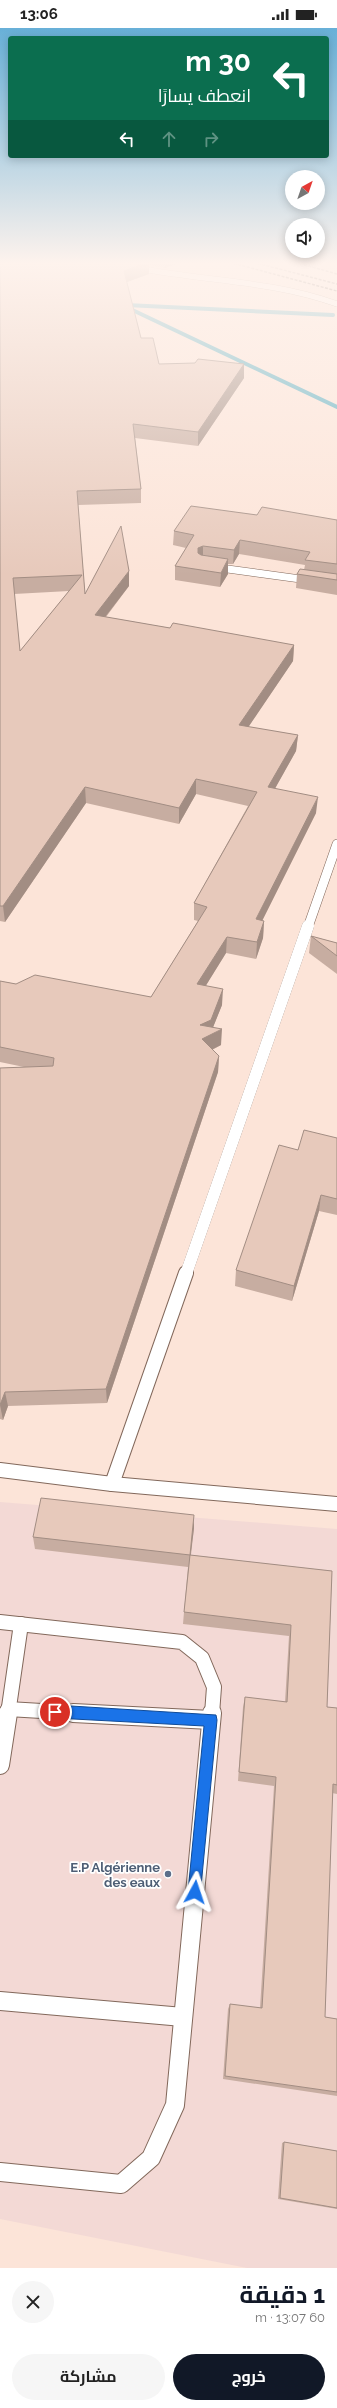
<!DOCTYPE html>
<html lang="ar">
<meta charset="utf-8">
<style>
:root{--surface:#fff;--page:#f6f6f6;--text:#222;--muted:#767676;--accent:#111827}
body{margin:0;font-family:Raleway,Cairo,sans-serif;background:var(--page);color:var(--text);direction:rtl;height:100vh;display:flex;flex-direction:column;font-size:15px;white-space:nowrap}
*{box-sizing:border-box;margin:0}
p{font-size:13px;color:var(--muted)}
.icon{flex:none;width:22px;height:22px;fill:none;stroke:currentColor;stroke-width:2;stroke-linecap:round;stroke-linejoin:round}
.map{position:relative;height:2240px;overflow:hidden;direction:ltr}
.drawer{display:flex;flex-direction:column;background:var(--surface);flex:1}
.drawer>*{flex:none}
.hud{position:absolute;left:8px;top:8px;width:321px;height:122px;border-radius:4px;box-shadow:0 2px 10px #0003;direction:rtl;background:#0b6e4f;color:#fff;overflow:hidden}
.needle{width:26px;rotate:40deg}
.controls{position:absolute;left:285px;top:142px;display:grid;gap:8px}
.controls a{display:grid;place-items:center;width:40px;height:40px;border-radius:50%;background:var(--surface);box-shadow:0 2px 10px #0003;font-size:20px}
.pin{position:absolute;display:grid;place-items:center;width:34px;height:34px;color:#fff;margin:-17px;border:2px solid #fff;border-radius:50%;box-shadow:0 1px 4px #0007}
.me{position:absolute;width:44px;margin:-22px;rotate:5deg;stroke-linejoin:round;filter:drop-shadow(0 0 3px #0008)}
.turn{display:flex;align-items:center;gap:14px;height:84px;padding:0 12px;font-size:18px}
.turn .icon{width:52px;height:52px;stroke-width:2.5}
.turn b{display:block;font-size:28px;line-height:34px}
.lanes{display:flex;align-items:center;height:38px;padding:0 12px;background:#0003;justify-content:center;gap:20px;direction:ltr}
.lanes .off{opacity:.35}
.round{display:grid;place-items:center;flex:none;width:42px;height:42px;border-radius:21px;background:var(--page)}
.overview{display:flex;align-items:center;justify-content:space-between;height:68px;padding:0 12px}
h1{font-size:24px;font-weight:700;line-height:30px;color:var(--accent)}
.cta{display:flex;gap:8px;margin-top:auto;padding:8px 12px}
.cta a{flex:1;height:46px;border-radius:24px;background:var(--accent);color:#fff;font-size:16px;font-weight:700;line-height:46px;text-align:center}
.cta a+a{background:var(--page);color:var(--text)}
.status{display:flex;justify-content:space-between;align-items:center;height:28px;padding:0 20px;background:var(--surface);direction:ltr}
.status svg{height:11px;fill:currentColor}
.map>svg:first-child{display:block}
</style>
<div class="status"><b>13:06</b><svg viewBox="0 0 49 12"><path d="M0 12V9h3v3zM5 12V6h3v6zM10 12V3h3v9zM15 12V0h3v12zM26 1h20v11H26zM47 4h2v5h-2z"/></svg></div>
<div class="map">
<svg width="337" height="2240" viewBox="0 0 337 2240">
<rect width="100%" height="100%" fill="#fce4d8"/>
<path fill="#f3d9d5" d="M0 1474 337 1501V2240H247L0 2191Z"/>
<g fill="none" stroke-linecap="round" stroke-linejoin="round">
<g stroke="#49a9bf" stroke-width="4">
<path d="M126 277 333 287"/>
<path d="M124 278 337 379"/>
</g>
<g stroke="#82685b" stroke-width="6">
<path id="service-far5" d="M108 233C184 254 263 249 337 276"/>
</g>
<g stroke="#82685b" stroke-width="8">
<path id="service-far4" d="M213 539 337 556"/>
</g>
<g stroke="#82685b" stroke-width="10">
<path id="service-far3" d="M308 899 337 816"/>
</g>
<g stroke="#82685b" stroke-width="12">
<path id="service-far2" d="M186 1246 308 898"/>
</g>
<g stroke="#82685b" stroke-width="16">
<g id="service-far1">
<path d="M0 1442 112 1456 337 1476"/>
<path d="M112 1456 186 1245"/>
<path d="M0 1594 182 1614 202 1630 214 1659 212 1686"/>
<path d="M8 1681 92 1686"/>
<path d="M8 1686 21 1596"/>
</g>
</g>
<g stroke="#82685b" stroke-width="20">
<g id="service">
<path d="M73 1685 211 1692"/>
<path d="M0 1737 8 1685"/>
<path d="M0 1973 183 1989"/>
<path d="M0 2144 121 2156 151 2130 175 2077 212 1685"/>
</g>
</g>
<use href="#service-far5" stroke="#fff" stroke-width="5.5"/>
<use href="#service-far4" stroke="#fff" stroke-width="7"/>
<use href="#service-far3" stroke="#fff" stroke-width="9"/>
<use href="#service-far2" stroke="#fff" stroke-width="12"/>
<use href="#service-far1" stroke="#fff" stroke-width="14"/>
<use href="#service" stroke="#fff" stroke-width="18"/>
<g stroke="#51443d" stroke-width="1.5" stroke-dasharray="3 1.5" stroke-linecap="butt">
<path d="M225 233 337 263"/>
<path d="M249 233 337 256"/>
<path d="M291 233 337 246"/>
</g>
</g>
<g fill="#c7ada1" fill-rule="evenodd">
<path d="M0 233H185L165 240 149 237V246L127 254 141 310 159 336H244V350L198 418 135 410 141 461V475L78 477 85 566 129 558 106 589 170 600 294 617 293 633 248 699 298 707 296 723 275 760 316 785 262 893H264L263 910 256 931 226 925 206 957 222 977 213 999 221 1017 212 1022 219 1028 218 1044 107 1375 8 1378 3 1392 0 1391V1040L24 1039 0 1034V953L16 956 151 969 198 893 194 892V875L248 778 196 766 179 796 86 775 5 894 0 893ZM69 563 20 623 14 566Z"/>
<path d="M257 487 337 492V567L296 560 297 546 304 542 305 537 239 526 233 536H228V546L220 559 175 552V538L186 520 173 517 174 503Z"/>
<path d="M311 908 337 915V946L309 925Z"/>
<path d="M337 1110V1187L319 1183 292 1273 235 1258 236 1242 298 1122Z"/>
<path d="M194 1500 191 1527 332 1543 327 1679 337 1680V1766L332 1765 325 1989 337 1991V2068L223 2051 228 1981 230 1976 260 1980 274 1758 238 1753 243 1679 245 1669 285 1674 289 1608 183 1596 184 1584 188 1539 35 1521 33 1509Z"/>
<path d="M284 2114 337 2123V2181L278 2171 282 2115Z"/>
</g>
<g fill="#a28d83">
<path d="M165 233H185L165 240Z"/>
<path d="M149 234V246L124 255V243Z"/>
<path d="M244 336V350L198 418V404Z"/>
<path d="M240 512 239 526 233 536 234 522Z"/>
<path d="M203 518V532L198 534V520Z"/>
<path d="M228 531V546L220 559 221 545Z"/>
<path d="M129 543V558L95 602V587Z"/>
<path d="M294 617 293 633 239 713V697Z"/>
<path d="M298 707 296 723 267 775 268 759Z"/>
<path d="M196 751V766L179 796V780Z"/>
<path d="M85 759 86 775 5 894 3 878Z"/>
<path d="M318 769 316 785 255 907 256 891Z"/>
<path d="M264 893 263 910 256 931 257 914Z"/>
<path d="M227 909 226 925 197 972V956Z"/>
<path d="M223 961 222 977 210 1007 222 1001 221 1017 201 1027 200 997Z"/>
<path d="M219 1028 218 1044 107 1375 106 1361Z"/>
<path d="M321 1167 319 1183 292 1273 294 1258Z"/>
<path d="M5 1364 8 1378 3 1392 0 1377Z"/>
<path d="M194 1487V1500L189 1539 190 1527Z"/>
</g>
<g fill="#e7c9bb" stroke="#a28d83" fill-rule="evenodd">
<path d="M0 233H144L149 234 124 243 141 310H153L159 336 195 335 198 331 244 336 198 404 133 396 141 461 77 463 85 566 121 498 129 543 95 587 170 600 173 595 294 617 239 697 298 707 268 759 318 769 256 891 264 893 257 914 227 909 197 956 223 961 211 992 200 997 222 1001 202 1011 219 1028 106 1361 5 1364 0 1377V1040L53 1038 54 1030 0 1019V953L16 956 35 947 151 969 207 879 194 875 257 764 196 751 179 780 85 759 3 878H0ZM82 547 20 623 13 550Z"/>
<path d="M191 478 257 487 262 479 337 492V536L305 532 310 524 240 512 234 522 203 518 198 520V525L201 527 228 531 221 545 175 538 194 507 174 503Z"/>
<path d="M300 541 337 546V552L297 546Z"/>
<path d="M311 908 337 915V928Z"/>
<path d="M304 1102 337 1110V1171L321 1167 294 1258 236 1242 279 1117 298 1122Z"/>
<path d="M41 1470 194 1487 190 1527 33 1509Z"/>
<path d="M190 1527 332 1543 327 1679 337 1680V1757L333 1756 325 1989 337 1991V2064L225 2048 230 1976 262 1980 276 1749 239 1744 245 1669 287 1674 291 1597 184 1584Z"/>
<path d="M284 2114 337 2123V2180L280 2170Z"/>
</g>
<linearGradient id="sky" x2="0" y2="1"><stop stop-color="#68b0d8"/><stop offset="0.43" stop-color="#fef3ed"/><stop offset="1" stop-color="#fef3ed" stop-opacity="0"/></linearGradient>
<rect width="337" height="547" fill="url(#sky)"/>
<path fill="#1a73e8" stroke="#114b97" d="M55 1677 216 1687 217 1692 200 1869 195 1871 190 1869 188 1864 204 1698 55 1690 51 1688 49 1684 51 1679Z"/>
<circle fill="#5c6f8a" stroke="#fff" stroke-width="1.5" cx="168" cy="1846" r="4"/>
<g text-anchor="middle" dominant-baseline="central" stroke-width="3.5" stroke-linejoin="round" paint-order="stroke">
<g font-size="13" font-weight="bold" fill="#4e5e75" stroke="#fff" text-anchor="end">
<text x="160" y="1839">E.P Algérienne<tspan x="160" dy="15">des eaux</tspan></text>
</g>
</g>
</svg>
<div class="controls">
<a><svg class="needle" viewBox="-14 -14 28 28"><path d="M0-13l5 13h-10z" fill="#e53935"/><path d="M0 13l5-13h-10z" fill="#767676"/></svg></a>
<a><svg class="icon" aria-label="sound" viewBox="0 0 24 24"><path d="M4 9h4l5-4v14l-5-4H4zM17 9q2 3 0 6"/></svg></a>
</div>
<div class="pin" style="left:55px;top:1684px;background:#d93025"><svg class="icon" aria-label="arrive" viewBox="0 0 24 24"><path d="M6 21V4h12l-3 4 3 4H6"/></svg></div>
<svg class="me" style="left:195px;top:1864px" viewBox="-20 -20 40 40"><path d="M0-17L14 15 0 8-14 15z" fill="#1a73e8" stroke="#fff" stroke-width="4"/></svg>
<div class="hud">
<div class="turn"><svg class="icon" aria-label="left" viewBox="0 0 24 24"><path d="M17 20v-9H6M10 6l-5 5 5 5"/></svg><div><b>30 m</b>انعطف يسارًا</div></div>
<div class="lanes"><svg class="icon" aria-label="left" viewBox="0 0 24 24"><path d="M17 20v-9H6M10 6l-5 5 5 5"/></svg><svg class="icon off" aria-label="ahead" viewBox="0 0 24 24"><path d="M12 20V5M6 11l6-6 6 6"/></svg><svg class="icon off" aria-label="right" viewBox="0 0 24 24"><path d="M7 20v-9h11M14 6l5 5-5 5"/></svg></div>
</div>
</div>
<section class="drawer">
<div class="overview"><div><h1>1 دقيقة</h1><p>60 m · 13:07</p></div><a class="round"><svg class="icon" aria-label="close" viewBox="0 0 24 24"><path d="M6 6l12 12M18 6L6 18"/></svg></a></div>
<div class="cta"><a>خروج</a><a>مشاركة</a></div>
</section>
